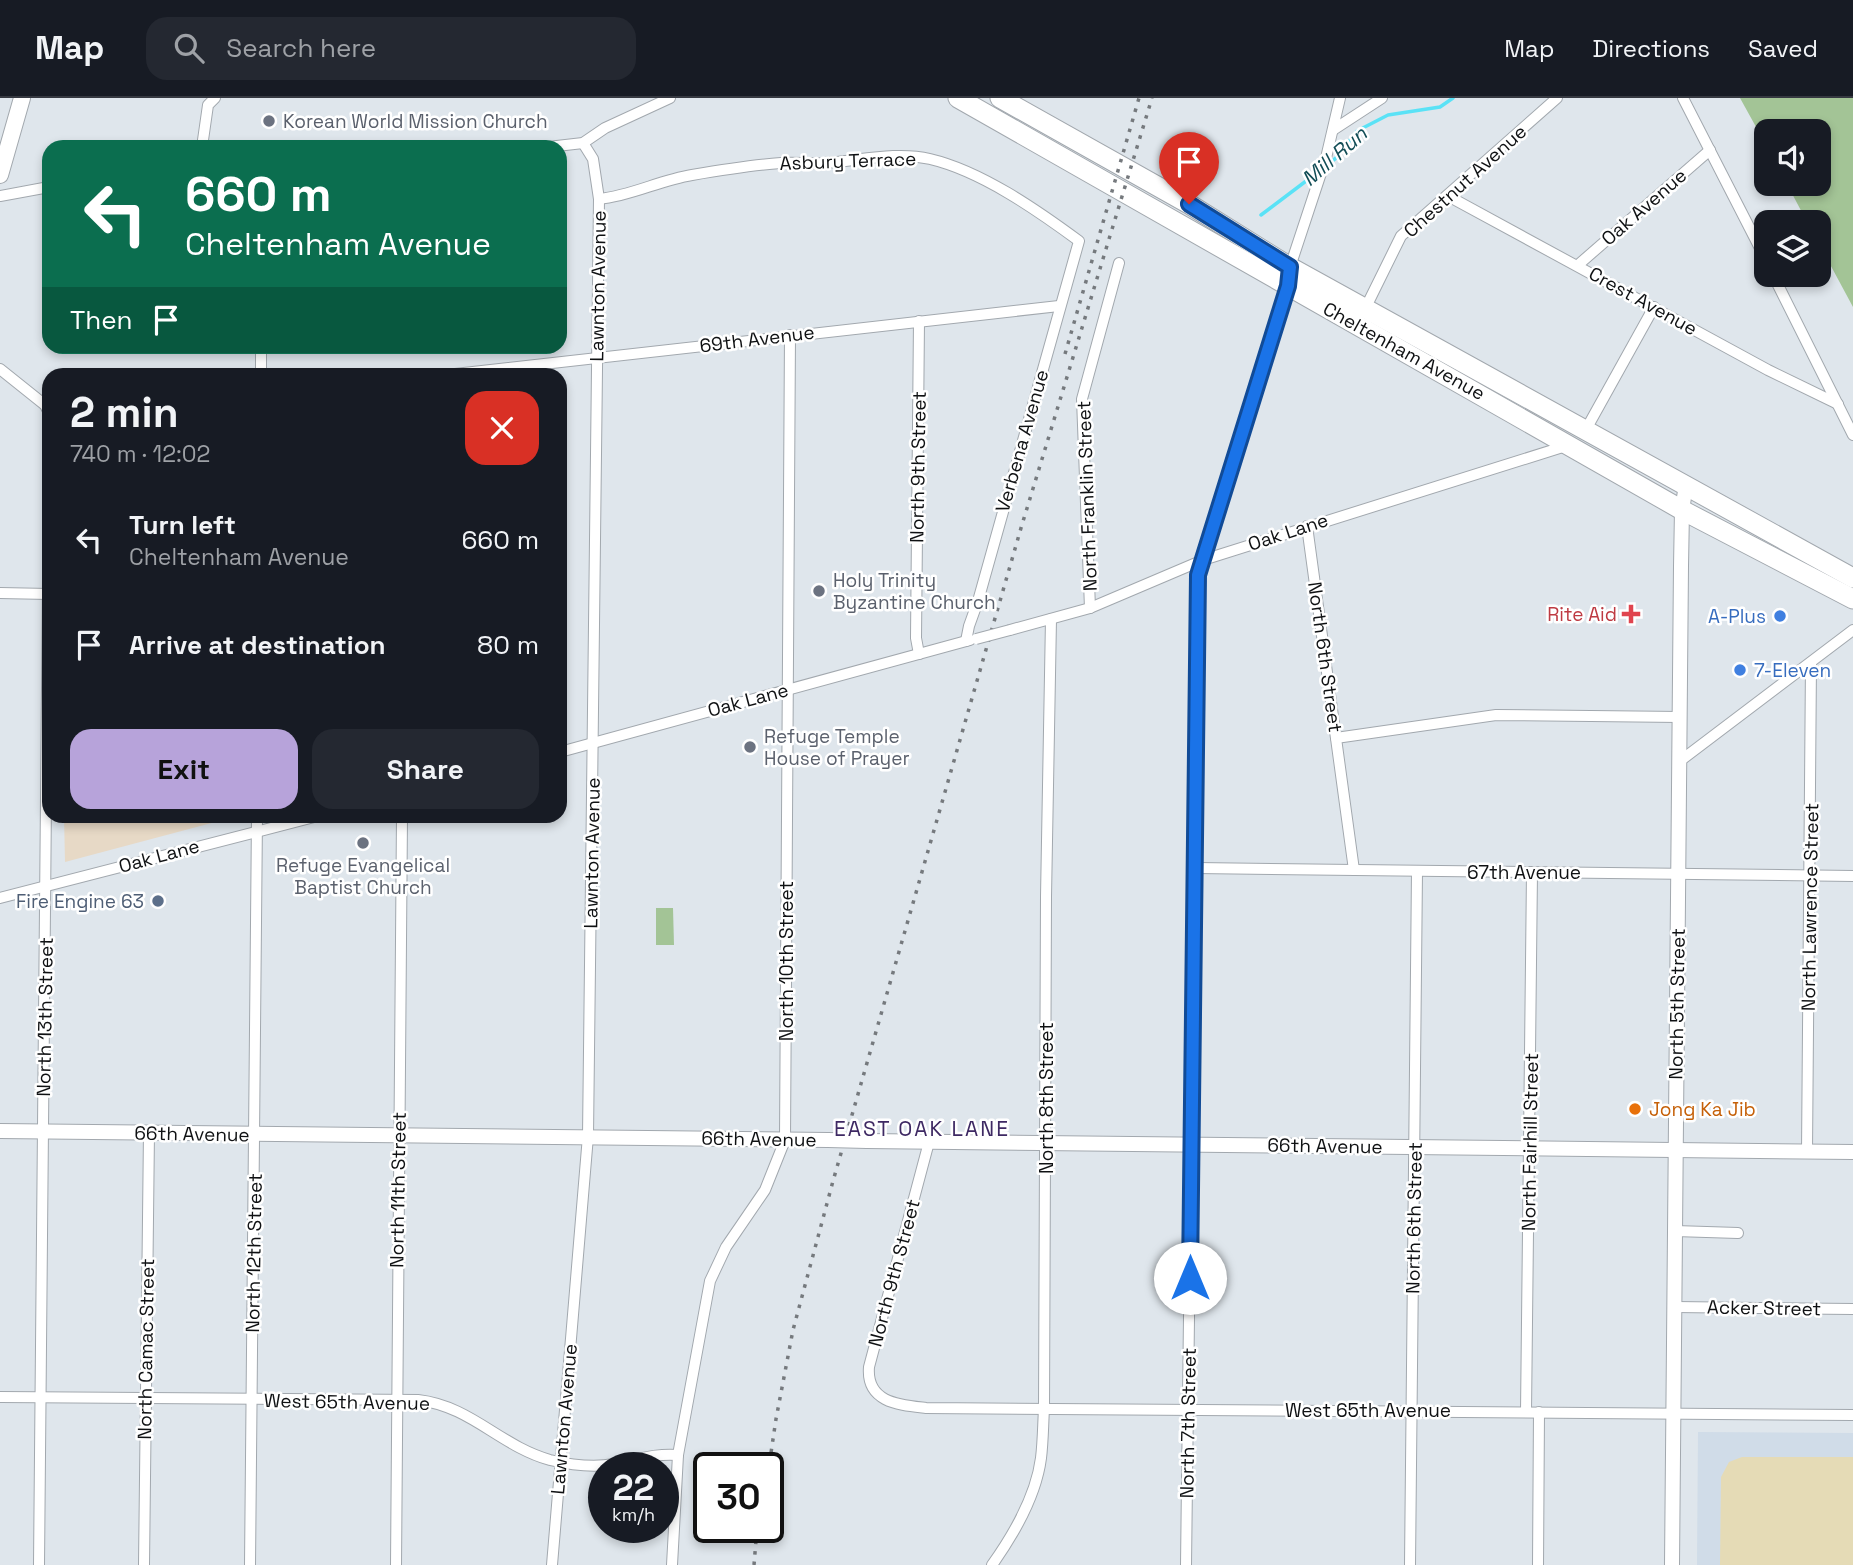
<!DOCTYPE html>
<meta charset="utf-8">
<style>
:root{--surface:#171b24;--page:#242831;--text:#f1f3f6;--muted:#9ea1a6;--line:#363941;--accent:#b7a3da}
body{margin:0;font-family:"Space Grotesk",sans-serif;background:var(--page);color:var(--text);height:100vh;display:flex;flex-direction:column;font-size:26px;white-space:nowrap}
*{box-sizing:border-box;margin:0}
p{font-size:23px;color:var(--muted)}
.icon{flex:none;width:38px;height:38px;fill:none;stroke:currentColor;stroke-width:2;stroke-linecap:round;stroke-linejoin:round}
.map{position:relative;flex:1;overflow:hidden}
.drawer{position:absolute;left:42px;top:270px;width:525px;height:455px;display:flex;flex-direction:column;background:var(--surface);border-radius:21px;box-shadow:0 4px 10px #0003}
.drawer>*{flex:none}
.top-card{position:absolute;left:42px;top:42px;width:525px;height:214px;border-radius:21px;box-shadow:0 4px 10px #0003;background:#0b6e4f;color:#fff;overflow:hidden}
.tools{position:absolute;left:1754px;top:21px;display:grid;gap:14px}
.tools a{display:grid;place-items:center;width:77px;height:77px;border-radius:14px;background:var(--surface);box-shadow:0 4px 10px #0003;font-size:35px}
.speed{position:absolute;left:588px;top:1354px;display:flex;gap:14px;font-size:35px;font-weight:700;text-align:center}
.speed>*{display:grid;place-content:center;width:91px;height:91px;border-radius:50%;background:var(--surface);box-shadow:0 4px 10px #0003;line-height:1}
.speed small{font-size:18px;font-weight:400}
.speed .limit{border:4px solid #111;border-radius:10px;background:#fff;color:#111}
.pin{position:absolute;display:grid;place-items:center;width:60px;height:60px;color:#fff;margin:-72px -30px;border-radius:50% 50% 50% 0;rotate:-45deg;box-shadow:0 0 7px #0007}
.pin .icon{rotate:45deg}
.me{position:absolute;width:77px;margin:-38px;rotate:0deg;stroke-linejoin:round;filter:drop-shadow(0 0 5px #0008)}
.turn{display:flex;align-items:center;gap:24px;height:147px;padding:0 28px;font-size:32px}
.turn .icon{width:91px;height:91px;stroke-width:2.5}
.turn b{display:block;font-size:49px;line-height:60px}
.then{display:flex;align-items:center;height:66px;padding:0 28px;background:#0003;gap:14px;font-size:26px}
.round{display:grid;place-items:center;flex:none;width:74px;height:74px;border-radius:21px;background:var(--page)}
.summary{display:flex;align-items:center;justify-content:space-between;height:119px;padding:0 28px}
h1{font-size:42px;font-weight:700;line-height:52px}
.action{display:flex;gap:14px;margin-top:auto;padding:14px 28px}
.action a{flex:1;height:80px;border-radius:21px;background:var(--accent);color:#111;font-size:28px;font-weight:700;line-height:80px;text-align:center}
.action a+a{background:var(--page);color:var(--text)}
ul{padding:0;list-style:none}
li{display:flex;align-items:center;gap:21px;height:105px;padding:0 28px}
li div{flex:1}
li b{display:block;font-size:26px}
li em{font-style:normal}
header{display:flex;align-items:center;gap:42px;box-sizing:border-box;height:98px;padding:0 35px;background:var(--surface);border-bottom:2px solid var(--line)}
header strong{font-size:33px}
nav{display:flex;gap:38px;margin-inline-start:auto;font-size:24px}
.search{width:490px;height:63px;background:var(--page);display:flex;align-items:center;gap:18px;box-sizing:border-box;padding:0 24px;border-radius:21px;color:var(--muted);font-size:26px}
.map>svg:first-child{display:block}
</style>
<header>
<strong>Map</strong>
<div class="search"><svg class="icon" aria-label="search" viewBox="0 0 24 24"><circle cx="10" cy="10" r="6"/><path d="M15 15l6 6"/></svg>Search here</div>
<nav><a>Map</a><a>Directions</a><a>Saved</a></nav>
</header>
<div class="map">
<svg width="1853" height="1467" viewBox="0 0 1853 1467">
<rect width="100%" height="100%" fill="#dfe6ec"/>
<path fill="#d0dce8" d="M1698 1334 1853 1335V1467H1697Z"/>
<path fill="#e7d9c6" d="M64 718H238L65 764Z"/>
<g fill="#a3c496">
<path d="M1740 0H1853V209L1818 144V124H1807L1787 86H1818V33H1766V47Z"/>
<path d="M656 810H673L674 847H656Z"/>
</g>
<path fill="#e5dbb6" d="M1742 1359H1853V1467H1720L1721 1379 1729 1364Z"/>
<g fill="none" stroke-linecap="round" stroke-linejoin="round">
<g stroke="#5ae2f6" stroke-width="3.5">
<path d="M1327 67 1336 60 1357 33 1388 17 1440 9 1453 0"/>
<path d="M1261 117 1318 74"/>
</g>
<g stroke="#a2a8ae" stroke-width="12">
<g id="street">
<path d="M1683 0 1766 162"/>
<path d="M1333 32 1382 0"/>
<path d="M202 49 208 7 215 0"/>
<path d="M548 49 583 45 605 30 670 0"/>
<path d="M0 98 49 89"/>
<path d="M1448 98 1768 272 1838 306"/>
<path d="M599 101C631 98 660 82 692 77 721 72 752 67 781 65 796 64 810 66 824 65 858 63 896 53 930 61 981 73 1037 112 1079 143L978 503 969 528 966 543"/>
<path d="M1578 167 1710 52"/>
<path d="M1773 177 1853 337"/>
<path d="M1365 211 1401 138 1557 0"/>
<path d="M919 223 916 540 919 556"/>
<path d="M0 271 45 307 49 315"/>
<path d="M261 276V248"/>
<path d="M455 276 1059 208"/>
<path d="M1584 335 1654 209"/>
<path d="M1307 428 1354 772"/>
<path d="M0 495 49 496"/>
<path d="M1090 510 1082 301 1119 165"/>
<path d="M1010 532 1090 510 1203 462 1569 347"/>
<path d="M1336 640 1496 617 1680 619"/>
<path d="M560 654 970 542"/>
<path d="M1680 663 1853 532"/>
<path d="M1196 770 1853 778"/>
<path d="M0 800 318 718"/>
<path d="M929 1044 869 1269C866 1305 900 1307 926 1310L1853 1317"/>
<path d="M1807 1054 1811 565"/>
<path d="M1675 1133 1738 1135"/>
<path d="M1675 1209 1853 1211"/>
<path d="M0 1299 418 1302C471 1308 500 1348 550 1362 571 1367 593 1370 614 1366 636 1362 655 1355 678 1357"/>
<path d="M1526 1314 1532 774"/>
<path d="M39 1467 49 372"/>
<path d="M144 1467 149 1034"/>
<path d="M250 1467 257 718"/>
<path d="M396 1467 402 718"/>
<path d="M552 1467 588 1038 599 101 593 61 583 45"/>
<path d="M672 1467 678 1357 710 1183 726 1149 765 1092 785 1042 790 237"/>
<path d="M992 1467C1014 1436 1036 1399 1041 1360 1043 1344 1043 1327 1044 1311L1046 799 1051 521"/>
<path d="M1186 1467 1198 477 1288 188 1290 169 1326 60 1340 0"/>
<path d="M1410 1467 1417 773"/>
<path d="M1538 1467 1539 1314"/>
</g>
</g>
<g stroke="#a2a8ae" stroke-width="16">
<g id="secondary">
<path d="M0 1033 828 1042"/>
<path d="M867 1043 1853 1054"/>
<path d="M1672 1467 1681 468 1682 412 1686 387"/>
</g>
</g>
<g stroke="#a2a8ae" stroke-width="18">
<path id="primary" d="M0 77 22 0"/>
</g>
<g stroke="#a2a8ae" stroke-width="21">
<g id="highway">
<path d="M958 0 1682 412 1853 501"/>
<path d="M1000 0 1189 106 1290 169 1853 480"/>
</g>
</g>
<use href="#street" stroke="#fff" stroke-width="10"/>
<use href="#secondary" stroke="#fff" stroke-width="14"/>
<use href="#primary" stroke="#fff" stroke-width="16"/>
<use href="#highway" stroke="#fff" stroke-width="19"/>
<g stroke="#75797d" stroke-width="3.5" stroke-dasharray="3.5 7" stroke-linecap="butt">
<path d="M1065 256 1139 0"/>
<path d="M768 1375 776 1321 793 1232 833 1083 1021 430 1152 0"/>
<path d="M754 1467 757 1430"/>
</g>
<g stroke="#a2a8ae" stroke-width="12" stroke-linecap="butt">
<path id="street-bridge" d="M976 541 1010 532"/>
</g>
<g stroke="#a2a8ae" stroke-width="16" stroke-linecap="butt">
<path id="secondary-bridge" d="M828 1042 867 1043"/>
</g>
<use href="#street-bridge" stroke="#fff" stroke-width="10"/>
<use href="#secondary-bridge" stroke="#fff" stroke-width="14"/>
</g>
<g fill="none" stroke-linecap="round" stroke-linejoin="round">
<g stroke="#114b97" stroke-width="18">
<path id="route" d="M1189 106 1290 169 1288 188 1198 477 1190 1180"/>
</g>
<use href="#route" stroke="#1a73e8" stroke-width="12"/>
</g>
<g fill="#6b7280" stroke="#fff" stroke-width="2.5">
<circle cx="269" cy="23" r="7"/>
<circle cx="819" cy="493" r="7"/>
<circle cx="750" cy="649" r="7"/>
<circle cx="363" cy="745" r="7"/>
</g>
<path fill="#e0444e" stroke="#fff" stroke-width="2.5" d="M1627.5 505.5h7v7h7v7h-7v7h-7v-7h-7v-7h7z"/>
<g fill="#3f7fe0" stroke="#fff" stroke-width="2.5">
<circle cx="1780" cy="518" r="7"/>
<circle cx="1740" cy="572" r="7"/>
</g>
<circle fill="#5c6f8a" stroke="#fff" stroke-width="2.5" cx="158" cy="803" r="7"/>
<circle fill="#e8710a" stroke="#fff" stroke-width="2.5" cx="1635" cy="1011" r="7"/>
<g text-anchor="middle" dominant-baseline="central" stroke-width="5" stroke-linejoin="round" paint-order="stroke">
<g font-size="19" fill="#5b616d" stroke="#fff" text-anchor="start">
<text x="283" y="23">Korean World Mission Church</text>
<text x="833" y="482">Holy Trinity<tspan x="833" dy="22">Byzantine Church</tspan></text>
<text x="764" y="638">Refuge Temple<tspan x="764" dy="22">House of Prayer</tspan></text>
<text x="363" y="767" text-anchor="middle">Refuge Evangelical<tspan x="363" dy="22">Baptist Church</tspan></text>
</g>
<g font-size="19" fill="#0f1113" stroke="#fff">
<text transform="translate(848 63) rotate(-2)">Asbury Terrace</text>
<text transform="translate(1465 83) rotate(-42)">Chestnut Avenue</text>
<text transform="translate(1644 109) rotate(-41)">Oak Avenue</text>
<text transform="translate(598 188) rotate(-89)">Lawnton Avenue</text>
<text transform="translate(1643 203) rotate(29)">Crest Avenue</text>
<text transform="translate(757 241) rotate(-7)">69th Avenue</text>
<text transform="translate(1404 253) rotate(29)">Cheltenham Avenue</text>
<text transform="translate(1022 343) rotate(-74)">Verbena Avenue</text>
<text transform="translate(918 369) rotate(-89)">North 9th Street</text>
<text transform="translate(1087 398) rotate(-92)">North Franklin Street</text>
<text transform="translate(1288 434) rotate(-18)">Oak Lane</text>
<text transform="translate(1325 559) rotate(82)">North 6th Street</text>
<text transform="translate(748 602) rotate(-15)">Oak Lane</text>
<text transform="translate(592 755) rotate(-89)">Lawnton Avenue</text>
<text transform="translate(159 758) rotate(-15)">Oak Lane</text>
<text x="1524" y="774">67th Avenue</text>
<text transform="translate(1810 809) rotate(-89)">North Lawrence Street</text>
<text transform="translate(786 863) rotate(-90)">North 10th Street</text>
<text transform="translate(1677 906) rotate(-89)">North 5th Street</text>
<text transform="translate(45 919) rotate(-89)">North 13th Street</text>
<text transform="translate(1046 1000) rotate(-90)">North 8th Street</text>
<text transform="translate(192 1036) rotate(1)">66th Avenue</text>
<text transform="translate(759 1041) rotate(1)">66th Avenue</text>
<text transform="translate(1530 1044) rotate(-89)">North Fairhill Street</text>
<text transform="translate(1325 1048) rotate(1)">66th Avenue</text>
<text transform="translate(398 1092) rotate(-89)">North 11th Street</text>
<text transform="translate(1414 1120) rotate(-89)">North 6th Street</text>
<text transform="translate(254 1155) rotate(-89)">North 12th Street</text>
<text transform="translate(894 1175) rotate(-75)">North 9th Street</text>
<text transform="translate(1764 1210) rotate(1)">Acker Street</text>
<text transform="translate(146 1251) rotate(-89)">North Camac Street</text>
<text transform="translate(347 1304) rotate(1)">West 65th Avenue</text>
<text x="1368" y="1312">West 65th Avenue</text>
<text transform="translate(564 1321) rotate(-85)">Lawnton Avenue</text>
<text transform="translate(1188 1325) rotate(-89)">North 7th Street</text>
</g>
<g font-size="19" fill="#be3a42" stroke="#fff" text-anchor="end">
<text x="1617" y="516">Rite Aid</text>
</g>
<g font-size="19" fill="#366cbe" stroke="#fff" text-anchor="end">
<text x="1766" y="518">A-Plus</text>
<text x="1754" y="572" text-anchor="start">7-Eleven</text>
</g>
<g font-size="19" fill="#4e5e75" stroke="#fff" text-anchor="end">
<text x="144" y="803">Fire Engine 63</text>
</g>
<g font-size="19" fill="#c56008" stroke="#fff" text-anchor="start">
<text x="1649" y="1011">Jong Ka Jib</text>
</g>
<g font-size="21" font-style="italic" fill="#124d56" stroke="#fff">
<text transform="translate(1334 58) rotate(-41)">Mill Run</text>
</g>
<g font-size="21" letter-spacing="2" fill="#3e2963" stroke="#fff">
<text x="922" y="1030">EAST OAK LANE</text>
</g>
</g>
</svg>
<div class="tools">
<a><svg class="icon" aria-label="sound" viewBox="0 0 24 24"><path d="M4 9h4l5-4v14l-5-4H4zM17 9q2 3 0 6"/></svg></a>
<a><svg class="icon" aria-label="layers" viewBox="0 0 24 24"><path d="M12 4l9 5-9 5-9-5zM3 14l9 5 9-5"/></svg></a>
</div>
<div class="speed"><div>22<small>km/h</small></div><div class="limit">30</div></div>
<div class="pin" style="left:1189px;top:106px;background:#d93025"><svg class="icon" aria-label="arrive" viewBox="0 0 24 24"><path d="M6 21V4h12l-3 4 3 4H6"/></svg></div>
<svg class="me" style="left:1190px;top:1180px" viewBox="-20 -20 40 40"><circle r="19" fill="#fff"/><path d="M0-13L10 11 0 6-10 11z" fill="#1a73e8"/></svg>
<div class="top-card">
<div class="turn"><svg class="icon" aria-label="left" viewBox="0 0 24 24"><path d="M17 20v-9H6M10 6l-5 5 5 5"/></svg><div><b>660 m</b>Cheltenham Avenue</div></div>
<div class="then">Then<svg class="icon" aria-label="arrive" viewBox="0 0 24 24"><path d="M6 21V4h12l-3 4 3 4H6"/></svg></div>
</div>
<section class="drawer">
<div class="summary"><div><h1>2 min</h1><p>740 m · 12:02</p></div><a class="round" style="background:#d93025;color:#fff"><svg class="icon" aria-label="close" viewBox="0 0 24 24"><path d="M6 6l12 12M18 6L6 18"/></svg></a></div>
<ul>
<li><svg class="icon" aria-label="left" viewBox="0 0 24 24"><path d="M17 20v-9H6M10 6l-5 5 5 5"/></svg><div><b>Turn left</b><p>Cheltenham Avenue</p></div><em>660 m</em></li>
<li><svg class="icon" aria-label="arrive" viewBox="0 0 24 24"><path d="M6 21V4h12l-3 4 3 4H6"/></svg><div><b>Arrive at destination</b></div><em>80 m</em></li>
</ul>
<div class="action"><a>Exit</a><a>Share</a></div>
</section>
</div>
